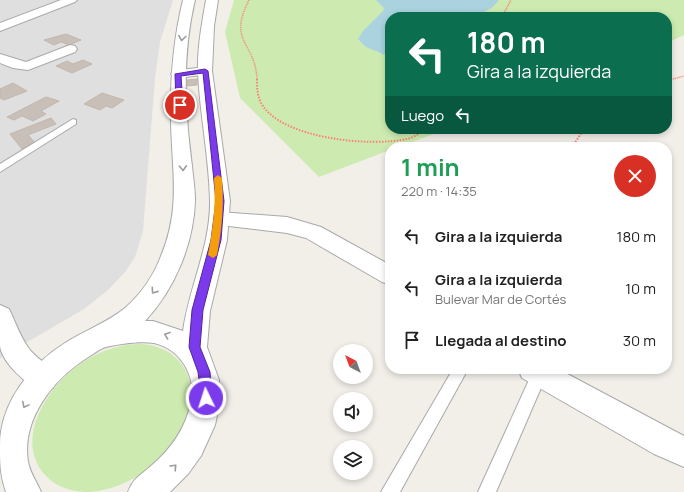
<!DOCTYPE html>
<html lang="es">
<meta charset="utf-8">
<style>
:root{--surface:#fff;--page:#f2f2f2;--text:#222;--muted:#767676}
body{margin:0;font-family:Manrope,sans-serif;background:var(--page);color:var(--text);height:100vh;display:flex;flex-direction:column;font-size:15px;white-space:nowrap}
*{box-sizing:border-box;margin:0}
p{font-size:13px;color:var(--muted)}
.icon{flex:none;width:22px;height:22px;fill:none;stroke:currentColor;stroke-width:2;stroke-linecap:round;stroke-linejoin:round}
.map{position:relative;flex:1;overflow:hidden}
.drawer{position:absolute;left:385px;top:142px;width:287px;height:232px;display:flex;flex-direction:column;background:var(--surface);border-radius:16px;box-shadow:0 2px 6px #0003}
.drawer>*{flex:none}
.guide{position:absolute;left:385px;top:12px;width:287px;height:122px;border-radius:16px;box-shadow:0 2px 6px #0003;background:#0b6e4f;color:#fff;overflow:hidden}
.needle{width:26px;rotate:319deg}
.fabs{position:absolute;left:333px;top:344px;display:grid;gap:8px}
.fabs a{display:grid;place-items:center;width:40px;height:40px;border-radius:50%;background:var(--surface);box-shadow:0 2px 6px #0003;font-size:20px}
.pin{position:absolute;display:grid;place-items:center;width:34px;height:34px;color:#fff;margin:-17px;border:2px solid #fff;border-radius:50%;box-shadow:0 1px 4px #0007}
.me{position:absolute;width:44px;margin:-22px;rotate:356deg;stroke-linejoin:round;filter:drop-shadow(0 0 3px #0008)}
.turn{display:flex;align-items:center;gap:14px;height:84px;padding:0 16px;font-size:18px}
.turn .icon{width:52px;height:52px;stroke-width:2.5}
.turn b{display:block;font-size:28px;line-height:34px}
.then{display:flex;align-items:center;height:38px;padding:0 16px;background:#0003;gap:8px;font-size:15px}
.round{display:grid;place-items:center;flex:none;width:42px;height:42px;border-radius:21px;background:var(--page)}
.overview{display:flex;align-items:center;justify-content:space-between;height:68px;padding:0 16px}
h1{font-size:24px;font-weight:700;line-height:30px;color:#1e9e55}
ul{padding:0;list-style:none}
li{display:flex;align-items:center;gap:12px;height:52px;padding:0 16px}
li div{flex:1}
li b{display:block;font-size:15px}
li em{font-style:normal}
.map>svg:first-child{display:block}
</style>
<div class="map">
<svg width="684" height="492" viewBox="0 0 684 492">
<rect width="100%" height="100%" fill="#f2efe9"/>
<path fill="#e0dfdf" d="M0 0H173L160 42 155 78 143 231 135 257 125 272 108 290 84 309 0 358Z"/>
<g fill="#cdebb0">
<path d="M234 0H684V35L667 43V17H390V129H447L399 147H390V150L319 177 240 98 225 32Z"/>
<path d="M141 344C156 345 169 350 179 361 189 372 192 386 191 400 187 449 132 492 85 492 71 491 56 487 46 476 11 438 51 381 86 360 103 350 121 344 141 344Z"/>
</g>
<path fill="#aad3df" d="M376 0H499L493 7 475 17H390V57L366 47 358 39 363 31 383 11 384 8Z"/>
<g fill="#c7bfb8" stroke="#c4b6ab">
<path d="M66 34 81 40 69 45 61 42 54 45 44 40Z"/>
<path d="M83 60 92 64 72 73 56 66 67 61 73 64Z"/>
<path d="M197 79V85L187 86V80Z"/>
<path d="M13 83 27 91 4 100 0 98V89Z"/>
<path d="M102 93 124 100 112 108 106 106 100 110 84 104Z"/>
<path d="M46 97 59 101 41 111 46 114 33 121 22 116 14 120 7 117Z"/>
<path d="M51 118 56 124 28 135 36 144 22 149 10 134Z"/>
</g>
<g fill="none" stroke-linecap="round" stroke-linejoin="round">
<g stroke="#a9a9a9" stroke-width="2">
<g id="service">
<path d="M73 119 76 120V124L0 172V164Z"/>
<path d="M453 369H468L400 492H381Z"/>
<path d="M534 369H544L547 374 496 492H478Z"/>
</g>
</g>
<g stroke="#a9a9a9" stroke-width="2">
<g id="minor">
<path d="M61 0H77L75 2 0 31V23Z"/>
<path d="M70 45 75 46 77 49 75 52 28 70 13 68 0 63V54L26 62Z"/>
<path d="M205 67 210 68 212 71 210 74 178 78 173 77 171 74 173 71Z"/>
<path d="M219 212 287 217 321 227 390 265V285L382 282 306 238 287 233 212 224 209 219 212 214Z"/>
<path d="M0 305 9 309C16 323 20 337 30 350 39 361 51 365 57 379L53 388 43 392C28 386 2 363 0 346 0 333 0 318 0 305Z"/>
<path d="M518 369H558L684 436V467L654 454 522 378Z"/>
</g>
</g>
<g stroke="#a9a9a9" stroke-width="2">
<path id="tertiary" d="M183 0H195C187 33 185 66 186 100 187 122 189 144 192 166 193 177 195 189 195 200 194 243 175 289 145 321H153L183 331C189 287 211 245 210 200 209 157 200 115 198 73 197 49 202 23 206 0H218L214 26 212 71 230 201 227 240 210 311 207 347 219 380 220 401 215 425 201 456 188 474 170 492H128C134 477 140 476 151 466 171 449 185 429 191 403 197 377 181 349 154 343 139 341 120 344 106 347 101 348 95 353 90 356 55 377 21 418 28 462 30 473 37 482 41 492H6C0 475 0 463 0 445 0 403 31 364 65 343 85 330 107 323 125 308 141 294 154 275 161 256 181 208 172 172 171 122 170 81 173 41 183 0Z"/>
</g>
<g stroke="#fa8072" stroke-width="1.5" stroke-dasharray="1 1" stroke-linecap="butt">
<path d="M249 0C227 43 256 42 257 80"/>
<path d="M507 17 504 13 511 0"/>
<path d="M669 80 684 76"/>
</g>
<g stroke="#fa8072" stroke-width="2" stroke-dasharray="1.5 1.5" stroke-linecap="butt">
<path d="M257 79C257 87 257 95 261 103 281 139 370 147 407 139 414 138 420 132 426 129"/>
<path d="M667 80 673 79"/>
<path d="M572 147 584 129"/>
</g>
<use href="#service" fill="#fff" fill-rule="evenodd"/>
<use href="#minor" fill="#fff" fill-rule="evenodd"/>
<use href="#tertiary" fill="#fff" fill-rule="evenodd"/>
</g>
<defs><path id="oneway-chevron" d="M-2-3.5L2.5 0L-2 3.5" fill="none" stroke-width="1.6" stroke-linecap="round" stroke-linejoin="round"/></defs>
<g stroke="#9c9c9c">
<use href="#oneway-chevron" transform="translate(182 38) rotate(97)"/>
<use href="#oneway-chevron" transform="translate(183 168) rotate(87)"/>
<use href="#oneway-chevron" transform="translate(154 291) rotate(125)"/>
<use href="#oneway-chevron" transform="translate(167 335) rotate(-160)"/>
<use href="#oneway-chevron" transform="translate(25 405) rotate(118)"/>
<use href="#oneway-chevron" transform="translate(174 467) rotate(-47)"/>
</g>
<path fill="#7c3aed" stroke="#51269a" d="M205 69 208 71 224 201 221 240 203 310 200 347 210 372 212 398 210 402 206 403 202 402 198 372 189 347 192 310 211 240 216 201 203 73 181 76 183 105 180 107 176 105 175 74Z"/>
<path fill="#f59e0b" d="M218 175 222 178C224 205 222 228 217 255L213 258 208 255C213 228 216 205 214 178Z"/>
</svg>
<div class="fabs">
<a><svg class="needle" viewBox="-14 -14 28 28"><path d="M0-13l5 13h-10z" fill="#e53935"/><path d="M0 13l5-13h-10z" fill="#767676"/></svg></a>
<a><svg class="icon" aria-label="sound" viewBox="0 0 24 24"><path d="M4 9h4l5-4v14l-5-4H4zM17 9q2 3 0 6"/></svg></a>
<a><svg class="icon" aria-label="layers" viewBox="0 0 24 24"><path d="M12 4l9 5-9 5-9-5zM3 14l9 5 9-5"/></svg></a>
</div>
<div class="pin" style="left:180px;top:105px;background:#d93025"><svg class="icon" aria-label="arrive" viewBox="0 0 24 24"><path d="M6 21V4h12l-3 4 3 4H6"/></svg></div>
<svg class="me" style="left:206px;top:398px" viewBox="-20 -20 40 40"><circle r="17" fill="#7c3aed" stroke="#fff" stroke-width="3"/><path d="M0-11L8 9 0 5-8 9z" fill="#fff"/></svg>
<div class="guide">
<div class="turn"><svg class="icon" aria-label="left" viewBox="0 0 24 24"><path d="M17 20v-9H6M10 6l-5 5 5 5"/></svg><div><b>180 m</b>Gira a la izquierda</div></div>
<div class="then">Luego<svg class="icon" aria-label="left" viewBox="0 0 24 24"><path d="M17 20v-9H6M10 6l-5 5 5 5"/></svg></div>
</div>
<section class="drawer">
<div class="overview"><div><h1>1 min</h1><p>220 m · 14:35</p></div><a class="round" style="background:#d93025;color:#fff"><svg class="icon" aria-label="close" viewBox="0 0 24 24"><path d="M6 6l12 12M18 6L6 18"/></svg></a></div>
<ul>
<li><svg class="icon" aria-label="left" viewBox="0 0 24 24"><path d="M17 20v-9H6M10 6l-5 5 5 5"/></svg><div><b>Gira a la izquierda</b></div><em>180 m</em></li>
<li><svg class="icon" aria-label="left" viewBox="0 0 24 24"><path d="M17 20v-9H6M10 6l-5 5 5 5"/></svg><div><b>Gira a la izquierda</b><p>Bulevar Mar de Cortés</p></div><em>10 m</em></li>
<li><svg class="icon" aria-label="arrive" viewBox="0 0 24 24"><path d="M6 21V4h12l-3 4 3 4H6"/></svg><div><b>Llegada al destino</b></div><em>30 m</em></li>
</ul>
</section>
</div>
